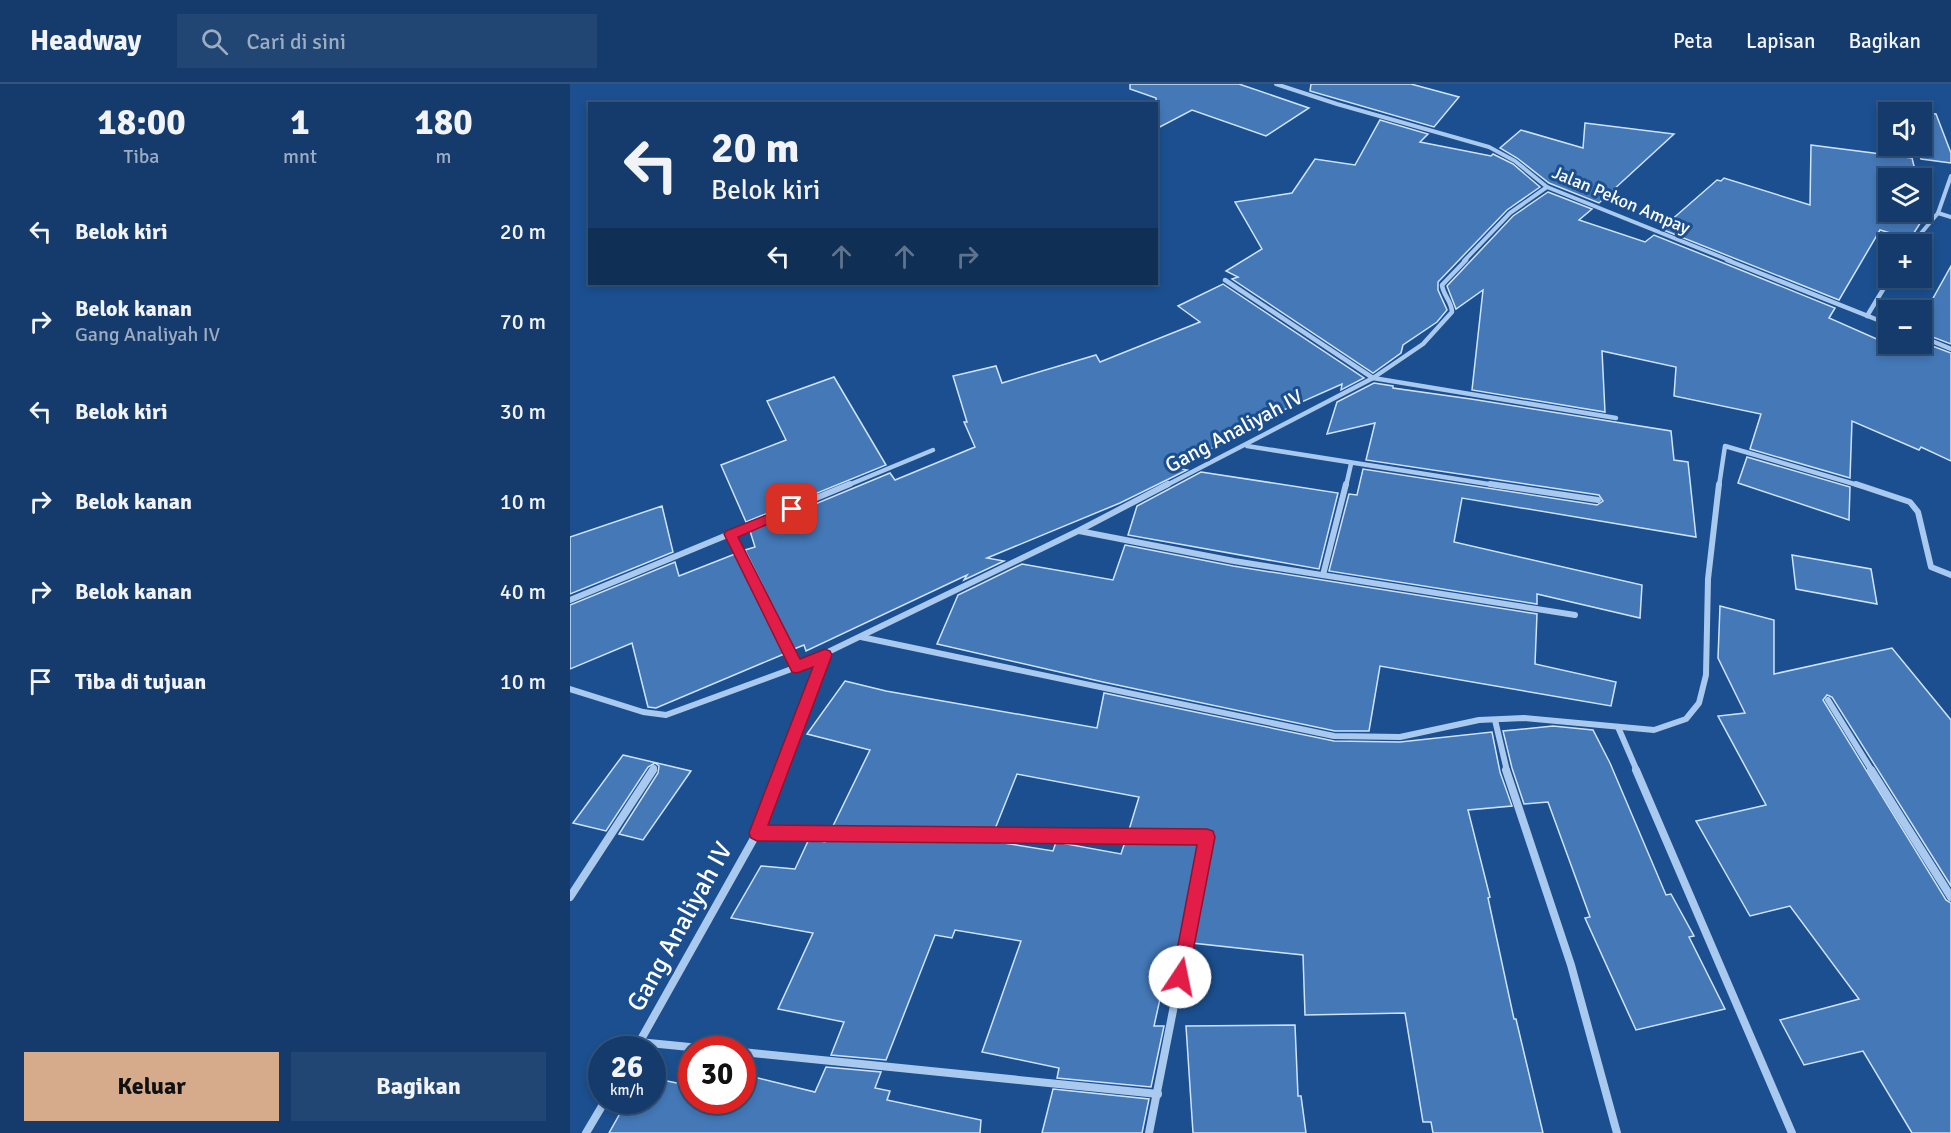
<!DOCTYPE html>
<html lang="id">
<meta charset="utf-8">
<style>
:root{--surface:#143b6b;--page:#214673;--text:#f1f3f6;--muted:#9dadc1;--line:#33557e;--accent:#d6ab8b}
body{margin:0;font-family:Signika,sans-serif;background:var(--page);color:var(--text);height:100vh;display:flex;flex-direction:column;font-size:22px;white-space:nowrap}
*{box-sizing:border-box;margin:0}
p{font-size:20px;color:var(--muted)}
.icon{flex:none;width:33px;height:33px;fill:none;stroke:currentColor;stroke-width:2;stroke-linecap:round;stroke-linejoin:round}
.map{position:relative;flex:1;overflow:hidden}
.sheet{display:flex;flex-direction:column;background:var(--surface);width:570px}
.sheet>*{flex:none}
.hud{position:absolute;left:18px;top:18px;width:570px;height:183px;border-radius:0px;box-shadow:0 3px 9px #0003,0 0 0 2px var(--line);background:#143b6b;color:var(--text);overflow:hidden}
.buttons{position:absolute;left:1308px;top:18px;display:grid;gap:12px}
.buttons a{display:grid;place-items:center;width:54px;height:54px;border-radius:0px;background:var(--surface);box-shadow:0 3px 9px #0003,0 0 0 2px var(--line);font-size:30px}
.speed{position:absolute;left:18px;top:952px;display:flex;gap:12px;font-size:30px;font-weight:700;text-align:center}
.speed>*{display:grid;place-content:center;width:78px;height:78px;border-radius:50%;background:var(--surface);box-shadow:0 3px 9px #0003,0 0 0 2px var(--line);line-height:1}
.speed small{font-size:15px;font-weight:400}
.speed .limit{border:9px solid #d22;background:#fff;color:#111}
.pin{position:absolute;display:grid;place-items:center;width:51px;height:51px;color:#fff;margin:-26px;border-radius:12px;box-shadow:0 3px 9px #0006}
.me{position:absolute;width:66px;margin:-33px;rotate:11deg;stroke-linejoin:round;filter:drop-shadow(0 0 4px #0008)}
.turn{display:flex;align-items:center;gap:21px;height:126px;padding:0 24px;font-size:27px}
.turn .icon{width:78px;height:78px;stroke-width:2.5}
.turn b{display:block;font-size:42px;line-height:51px}
.lanes{display:flex;align-items:center;height:57px;padding:0 24px;background:#0003;justify-content:center;gap:30px;direction:ltr}
.lanes .off{opacity:.35}
.eta{display:flex;justify-content:space-evenly;align-items:center;height:102px;text-align:center}
.eta b{font-size:36px;font-weight:800;line-height:42px}
.action{display:flex;gap:12px;margin-top:auto;padding:12px 24px}
.action a{flex:1;height:69px;border-radius:0px;background:var(--accent);color:#111;font-size:24px;font-weight:800;line-height:69px;text-align:center}
.action a+a{background:var(--page);color:var(--text)}
ul{padding:0;list-style:none}
li{display:flex;align-items:center;gap:18px;height:90px;padding:0 24px}
li div{flex:1}
li b{display:block;font-size:22px}
li em{font-style:normal}
header{display:flex;align-items:center;gap:36px;box-sizing:border-box;height:84px;padding:0 30px;background:var(--surface);border-bottom:2px solid var(--line)}
header strong{font-size:28px}
nav{display:flex;gap:33px;margin-inline-start:auto;font-size:21px}
.search{width:420px;height:54px;background:var(--page);display:flex;align-items:center;gap:15px;box-sizing:border-box;padding:0 21px;border-radius:0px;color:var(--muted);font-size:22px}
main{display:flex;flex:1;min-height:0}
.map>svg:first-child{display:block}
</style>
<header>
<strong>Headway</strong>
<div class="search"><svg class="icon" aria-label="search" viewBox="0 0 24 24"><circle cx="10" cy="10" r="6"/><path d="M15 15l6 6"/></svg>Cari di sini</div>
<nav><a>Peta</a><a>Lapisan</a><a>Bagikan</a></nav>
</header>
<main>
<section class="sheet">
<div class="eta">
<div><b>18:00</b><p>Tiba</p></div>
<div><b>1</b><p>mnt</p></div>
<div><b>180</b><p>m</p></div>
</div>
<ul>
<li><svg class="icon" aria-label="left" viewBox="0 0 24 24"><path d="M17 20v-9H6M10 6l-5 5 5 5"/></svg><div><b>Belok kiri</b></div><em>20 m</em></li>
<li><svg class="icon" aria-label="right" viewBox="0 0 24 24"><path d="M7 20v-9h11M14 6l5 5-5 5"/></svg><div><b>Belok kanan</b><p>Gang Analiyah IV</p></div><em>70 m</em></li>
<li><svg class="icon" aria-label="left" viewBox="0 0 24 24"><path d="M17 20v-9H6M10 6l-5 5 5 5"/></svg><div><b>Belok kiri</b></div><em>30 m</em></li>
<li><svg class="icon" aria-label="right" viewBox="0 0 24 24"><path d="M7 20v-9h11M14 6l5 5-5 5"/></svg><div><b>Belok kanan</b></div><em>10 m</em></li>
<li><svg class="icon" aria-label="right" viewBox="0 0 24 24"><path d="M7 20v-9h11M14 6l5 5-5 5"/></svg><div><b>Belok kanan</b></div><em>40 m</em></li>
<li><svg class="icon" aria-label="arrive" viewBox="0 0 24 24"><path d="M6 21V4h12l-3 4 3 4H6"/></svg><div><b>Tiba di tujuan</b></div><em>10 m</em></li>
</ul>
<div class="action"><a>Keluar</a><a>Bagikan</a></div>
</section>
<div class="map">
<svg width="1381" height="1049" viewBox="0 0 1381 1049">
<rect width="100%" height="100%" fill="#1b4f8f"/>
<g fill="#4478b7" stroke="#cfe3fa" stroke-width="1.5">
<path d="M560 0H669L739 24 696 52 622 26 586 45V14L560 5Z"/>
<path d="M741 0H841L889 13 864 43 740 7Z"/>
<path d="M1352 29 1366 30 1381 69V79L1351 75 1346 62H1352Z"/>
<path d="M810 36 858 50 850 58 921 72 923 70 943 80 970 103 937 126 868 198V206L877 226 867 238 833 261 831 269 803 289 662 195 668 193 656 187 692 165 665 118 722 109 745 75 785 81Z"/>
<path d="M1015 39 1104 50 1029 119 979 99 947 74 930 64 951 46 1013 64Z"/>
<path d="M1241 61 1342 74 1347 94H1318V128H1352V112L1356 130 1340 155 1310 146 1269 216 1091 145 1147 96 1151 97 1154 94 1240 121Z"/>
<path d="M978 108 1022 125 1009 136 1075 158 1084 151 1265 224 1259 234 1318 260 1334 264 1337 260H1352V258L1381 269V377L1351 363 1349 366 1282 337 1280 394 1180 365 1191 330 1104 312 1106 283 1032 267 1035 328 902 306 913 206 886 225 877 202 943 132Z"/>
<path d="M1381 182V260L1352 249V234Z"/>
<path d="M653 200 794 294 771 306 772 300 664 348 669 352 601 383 617 386 550 419 417 474 434 477 394 496 397 491 236 567 234 561 224 565 175 466 185 463 180 447 320 389 325 396 405 363 394 338H397L383 292 426 282 432 299 526 271 530 278 630 238 608 222Z"/>
<path d="M264 293 316 381 176 438 151 381 216 356 197 317Z"/>
<path d="M804 299 823 302V304L901 315 1101 347 1104 376 1118 378 1126 453 892 414 884 458 1072 501 1070 534 967 510V520L759 487 779 410 787 411 793 385 1027 421 1033 417 1029 411 796 376 805 339 757 350 767 318Z"/>
<path d="M1177 373 1280 403 1279 436 1168 399Z"/>
<path d="M631 388 768 409 749 485 558 451 567 422Z"/>
<path d="M92 422 103 468 0 510V453Z"/>
<path d="M555 461 663 482 967 530 965 580 1046 598 1041 622 810 582 799 647H765L533 598 367 560 388 511 452 480 543 496Z"/>
<path d="M165 470 214 570 86 624 78 623 62 559 0 585V521L105 478 109 492Z"/>
<path d="M1222 471 1301 485 1307 520 1226 505Z"/>
<path d="M1150 522 1204 536V590L1322 564 1381 636V802L1262 613 1257 611 1253 616 1376 816 1381 819V1049H1342L1293 967 1234 981 1210 936 1289 915 1220 822 1180 832 1126 737 1196 721 1148 632 1175 629 1148 574Z"/>
<path d="M275 597 316 607 527 644 534 609 764 657 830 658 922 648 930 688 942 722 898 726 920 813 918 814 944 935H946L973 1049H863L861 1038H853L835 929 735 931 733 871 622 859 643 751 637 747 559 746 569 713 447 690 425 745 262 744 300 666 237 650Z"/>
<path d="M983 642 1023 646 1040 679 1096 811 1101 810 1124 852 1119 853 1155 925 1066 946 1015 834 1020 833 978 718 954 720 942 684 933 647Z"/>
<path d="M53 671 121 687 73 756 49 750 88 689 89 682 85 679 78 683 36 747 3 739Z"/>
<path d="M239 755 255 758 256 756 421 757 483 767 486 758 551 770 555 758 630 759 610 857 604 880 598 879 584 942H594L581 1003 487 994 489 984 412 968 451 857 385 846 382 854 365 851 316 976 261 971 274 938 208 925 243 849 161 834 191 782 225 785Z"/>
<path d="M725 941 728 1012H731L736 1049H623L616 942Z"/>
<path d="M256 983 311 988 305 1004 320 1007 317 1016 411 1036 410 1049H39L57 1017H82V994L122 1002V1017H172V990L245 1008Z"/>
<path d="M483 1005 579 1015 572 1049H472Z"/>
</g>
<g fill="none" stroke-linecap="round" stroke-linejoin="round">
<g stroke="#a9c9ee" stroke-width="4">
<path d="M706 0 767 20 919 63 945 77 977 103 1161 177"/>
<path d="M1368 129 1381 133"/>
<path d="M1342 160 1368 129 1381 92"/>
<path d="M894 177 940 129 977 103"/>
</g>
<g stroke="#a9c9ee" stroke-width="4.5">
<path d="M1157 176 1318 240"/>
<path d="M655 196 803 294 1046 334"/>
<path d="M1297 232 1320 194"/>
<path d="M1352 253 1381 265"/>
<path d="M677 362 931 402"/>
<path d="M276 402 363 366"/>
<path d="M595 402 803 294 853 260 882 228C882 218 873 211 872 201L896 176"/>
<path d="M776 402 781 380"/>
<path d="M1149 402 1155 362 1291 402"/>
</g>
<g stroke="#a9c9ee" stroke-width="6">
<path d="M920 400 1028 416"/>
<path d="M1286 400 1340 418 1348 428 1361 483 1381 491"/>
<path d="M509 447 664 477 1005 531"/>
<path d="M161 450 227 583 508 447 598 400"/>
<path d="M753 491 776 400"/>
<path d="M0 516 280 400"/>
<path d="M291 553 764 652 830 653 909 636 954 634 1084 646 1116 635 1129 619 1136 591 1138 495 1149 400"/>
<path d="M0 605 73 628 96 631 227 583"/>
<path d="M1258 616 1302 687"/>
<path d="M925 636 937 687"/>
<path d="M1048 643 1067 687"/>
<path d="M82 687 84 684"/>
<path d="M211 687 255 571"/>
</g>
<g stroke="#a9c9ee" stroke-width="8">
<path d="M936 686 1001 881 1047 1049"/>
<path d="M1066 686 1222 1049"/>
<path d="M1301 686 1381 813"/>
<path d="M187 749 637 753 579 1049"/>
<path d="M0 813 83 686"/>
<path d="M69 958 150 966"/>
<path d="M65 966 187 749 211 686"/>
<path d="M172 968 588 1010"/>
<path d="M16 1049 35 1017"/>
</g>
</g>
<path fill="#e11d48" stroke="#92132f" stroke-width="1.5" d="M222 421 226 422 228 425 226 428 168 453 230 575 255 565 260 567 262 571 198 741 637 745 643 747 645 753 617 899 610 902 604 899 602 893 627 761 187 757 181 754 179 749 243 583 227 589 222 588 154 450 156 447Z"/>
<g text-anchor="middle" dominant-baseline="central" stroke-width="6" stroke-linejoin="round" paint-order="stroke">
<g font-size="18" fill="#fff" stroke="#1b4f8f">
<text transform="translate(1051 116) rotate(23)">Jalan Pekon Ampay</text>
</g>
<g font-size="21" fill="#fff" stroke="#1b4f8f">
<text transform="translate(664 347) rotate(-28)">Gang Analiyah IV</text>
</g>
<g font-size="26" fill="#fff" stroke="#1b4f8f">
<text transform="translate(110 843) rotate(-61)">Gang Analiyah IV</text>
</g>
</g>
</svg>
<div class="buttons">
<a><svg class="icon" aria-label="sound" viewBox="0 0 24 24"><path d="M4 9h4l5-4v14l-5-4H4zM17 9q2 3 0 6"/></svg></a>
<a><svg class="icon" aria-label="layers" viewBox="0 0 24 24"><path d="M12 4l9 5-9 5-9-5zM3 14l9 5 9-5"/></svg></a>
<a>+</a>
<a>−</a>
</div>
<div class="speed"><div>26<small>km/h</small></div><div class="limit">30</div></div>
<div class="pin" style="left:222px;top:425px;background:#d93025"><svg class="icon" aria-label="arrive" viewBox="0 0 24 24"><path d="M6 21V4h12l-3 4 3 4H6"/></svg></div>
<svg class="me" style="left:610px;top:893px" viewBox="-20 -20 40 40"><circle r="19" fill="#fff"/><path d="M0-13L10 11 0 6-10 11z" fill="#e11d48"/></svg>
<div class="hud">
<div class="turn"><svg class="icon" aria-label="left" viewBox="0 0 24 24"><path d="M17 20v-9H6M10 6l-5 5 5 5"/></svg><div><b>20 m</b>Belok kiri</div></div>
<div class="lanes"><svg class="icon" aria-label="left" viewBox="0 0 24 24"><path d="M17 20v-9H6M10 6l-5 5 5 5"/></svg><svg class="icon off" aria-label="ahead" viewBox="0 0 24 24"><path d="M12 20V5M6 11l6-6 6 6"/></svg><svg class="icon off" aria-label="ahead" viewBox="0 0 24 24"><path d="M12 20V5M6 11l6-6 6 6"/></svg><svg class="icon off" aria-label="right" viewBox="0 0 24 24"><path d="M7 20v-9h11M14 6l5 5-5 5"/></svg></div>
</div>
</div>
</main>
